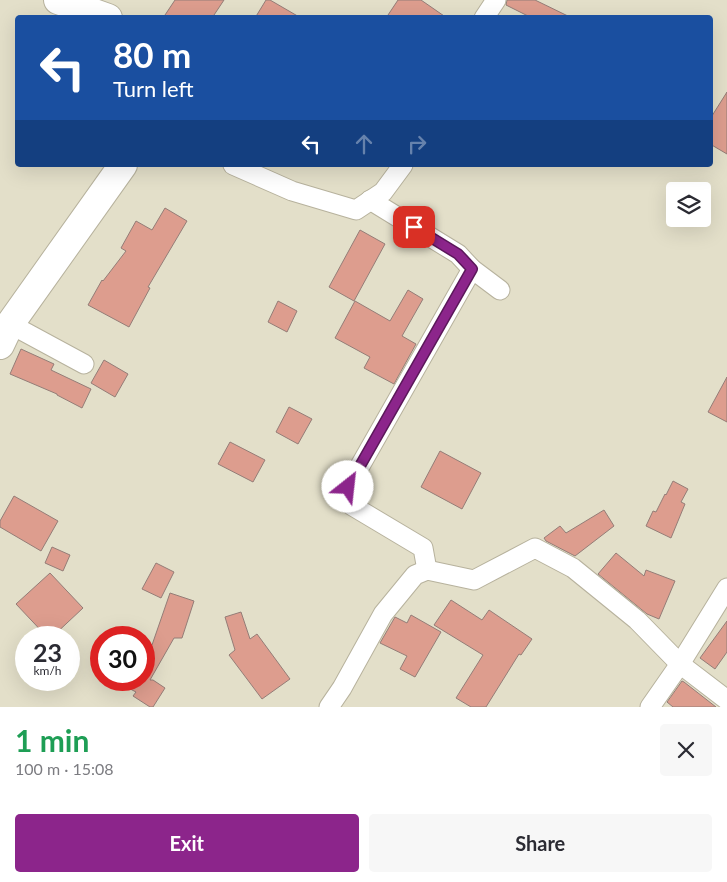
<!DOCTYPE html>
<meta charset="utf-8">
<style>
:root{--surface:#fff;--page:#f7f7f7;--text:#2b2b33;--muted:#7c7c81;--accent:#8c258b}
body{margin:0;font-family:Lato,sans-serif;background:var(--page);color:var(--text);height:100vh;display:flex;flex-direction:column;font-size:19px;white-space:nowrap}
*{box-sizing:border-box;margin:0}
p{font-size:16px;color:var(--muted)}
.icon{flex:none;width:28px;height:28px;fill:none;stroke:currentColor;stroke-width:2;stroke-linecap:round;stroke-linejoin:round}
.map{position:relative;height:707px;overflow:hidden}
.sheet{display:flex;flex-direction:column;background:var(--surface);flex:1}
.sheet>*{flex:none}
.hud{position:absolute;left:15px;top:15px;width:698px;height:152px;border-radius:5px;box-shadow:0 5px 20px #0002;background:#1a4fa0;color:#fff;overflow:hidden}
.tools{position:absolute;left:666px;top:182px;display:grid;gap:10px}
.tools a{display:grid;place-items:center;width:45px;height:45px;border-radius:5px;background:var(--surface);box-shadow:0 5px 20px #0002;font-size:25px}
.speed{position:absolute;left:15px;top:626px;display:flex;gap:10px;font-size:25px;font-weight:700;text-align:center}
.speed>*{display:grid;place-content:center;width:65px;height:65px;border-radius:50%;background:var(--surface);box-shadow:0 5px 20px #0002;line-height:1}
.speed small{font-size:12px;font-weight:400}
.speed .limit{border:8px solid #d22;background:#fff;color:#111}
.pin{position:absolute;display:grid;place-items:center;width:42px;height:42px;color:#fff;margin:-21px;border-radius:10px;box-shadow:0 2px 8px #0006}
.me{position:absolute;width:55px;margin:-28px;rotate:29deg;stroke-linejoin:round;filter:drop-shadow(0 0 4px #0008)}
.turn{display:flex;align-items:center;gap:18px;height:105px;padding:0 15px;font-size:22px}
.turn .icon{width:65px;height:65px;stroke-width:2.5}
.turn b{display:block;font-size:35px;line-height:42px}
.lanes{display:flex;align-items:center;height:48px;padding:0 15px;background:#0003;justify-content:center;gap:25px;direction:ltr}
.lanes .off{opacity:.35}
.round{display:grid;place-items:center;flex:none;width:52px;height:52px;border-radius:5px;background:var(--page)}
.head{display:flex;align-items:center;justify-content:space-between;height:85px;padding:0 15px}
h1{font-size:30px;font-weight:700;line-height:38px;color:#1e9e55}
.primary-button{display:flex;gap:10px;margin-top:auto;padding:10px 15px}
.primary-button a{flex:1;height:58px;border-radius:5px;background:var(--accent);color:#fff;font-size:20px;font-weight:700;line-height:58px;text-align:center}
.primary-button a+a{background:var(--page);color:var(--text)}
.map>svg:first-child{display:block}
</style>
<div class="map">
<svg width="727" height="707" viewBox="0 0 727 707">
<rect width="100%" height="100%" fill="#e3dfc9"/>
<g fill="#dd9d8e" stroke="#947d77">
<path d="M175 0H224L212 18H163Z"/>
<path d="M266 0H270L301 18H255Z"/>
<path d="M398 0H421L447 18H386Z"/>
<path d="M507 0H535L572 18H532L506 5Z"/>
<path d="M727 92V154L710 144V119Z"/>
<path d="M165 208 187 221 148 287 150 288 129 327 88 305 102 280 103 281 126 251 121 248 136 221 152 230Z"/>
<path d="M360 230 385 244 354 301 329 287Z"/>
<path d="M408 290 423 299 402 336 416 344 394 384 364 368 370 357 335 338 355 301 390 321Z"/>
<path d="M278 301 297 311 287 332 268 322Z"/>
<path d="M21 349 54 364 51 370 91 389 82 408 57 395V394L10 374Z"/>
<path d="M104 360 128 374 115 397 91 383Z"/>
<path d="M727 377V422L708 412Z"/>
<path d="M289 407 312 419 298 444 276 432Z"/>
<path d="M230 442 265 460 253 482 218 464Z"/>
<path d="M440 451 481 473 462 509 421 487Z"/>
<path d="M673 481 688 489 681 502 685 504 671 538 646 526 653 511 656 512 665 494 666 495Z"/>
<path d="M14 496 58 521 41 551 0 527V521Z"/>
<path d="M604 510 614 526 575 556 546 541 544 538 560 526 566 533Z"/>
<path d="M52 547 70 555 63 571 45 563Z"/>
<path d="M616 553 644 576 646 570 675 581 659 619 647 614 598 574Z"/>
<path d="M156 563 174 572 161 598 142 589Z"/>
<path d="M50 573 83 608 51 638H48L16 604Z"/>
<path d="M170 593 194 601 182 638H174L150 680H153L165 688 153 707H150L133 696 136 692 113 680H144V641L152 645Z"/>
<path d="M451 600 482 620 489 610 532 639 521 655 519 654 486 707H471L456 698 483 655 434 625Z"/>
<path d="M241 612 250 639 257 634 290 679 262 699 229 655 235 650 225 617Z"/>
<path d="M411 615 441 632 415 677 400 669 407 656 380 643 395 617 407 623Z"/>
<path d="M727 621V652L715 669 700 658Z"/>
<path d="M682 681 684 682 716 707H673L667 702Z"/>
</g>
<g fill="none" stroke-linecap="round" stroke-linejoin="round">
<g stroke="#b7b29d" stroke-width="21">
<g id="street">
<path d="M484 18 496 0"/>
<path d="M233 165 292 191 356 210 383 192 403 165"/>
<path d="M370 200 458 254 472 269 500 290"/>
<path d="M10 324 84 364"/>
<path d="M427 570 423 548 351 505 348 487 472 269"/>
<path d="M329 707 342 688 383 614 415 575 427 570 474 580 535 548 573 568 637 620 680 664 727 700"/>
<path d="M650 707 680 664 727 588"/>
</g>
</g>
<g stroke="#b7b29d" stroke-width="30">
<g id="secondary">
<path d="M58 0 108 18"/>
<path d="M0 345 10 324 123 165"/>
</g>
</g>
<use href="#street" stroke="#fff" stroke-width="19"/>
<use href="#secondary" stroke="#fff" stroke-width="28"/>
</g>
<g fill="none" stroke-linecap="round" stroke-linejoin="round">
<g stroke="#5b185a" stroke-width="12">
<path id="route" d="M348 487 472 269 458 254 414 227"/>
</g>
<use href="#route" stroke="#8c258b" stroke-width="9"/>
</g>
</svg>
<div class="tools">
<a><svg class="icon" aria-label="layers" viewBox="0 0 24 24"><path d="M12 4l9 5-9 5-9-5zM3 14l9 5 9-5"/></svg></a>
</div>
<div class="speed"><div>23<small>km/h</small></div><div class="limit">30</div></div>
<div class="pin" style="left:414px;top:227px;background:#d93025"><svg class="icon" aria-label="arrive" viewBox="0 0 24 24"><path d="M6 21V4h12l-3 4 3 4H6"/></svg></div>
<svg class="me" style="left:348px;top:487px" viewBox="-20 -20 40 40"><circle r="19" fill="#fff"/><path d="M0-13L10 11 0 6-10 11z" fill="#8c258b"/></svg>
<div class="hud">
<div class="turn"><svg class="icon" aria-label="left" viewBox="0 0 24 24"><path d="M17 20v-9H6M10 6l-5 5 5 5"/></svg><div><b>80 m</b>Turn left</div></div>
<div class="lanes"><svg class="icon" aria-label="left" viewBox="0 0 24 24"><path d="M17 20v-9H6M10 6l-5 5 5 5"/></svg><svg class="icon off" aria-label="ahead" viewBox="0 0 24 24"><path d="M12 20V5M6 11l6-6 6 6"/></svg><svg class="icon off" aria-label="right" viewBox="0 0 24 24"><path d="M7 20v-9h11M14 6l5 5-5 5"/></svg></div>
</div>
</div>
<section class="sheet">
<div class="head"><div><h1>1 min</h1><p>100 m · 15:08</p></div><a class="round"><svg class="icon" aria-label="close" viewBox="0 0 24 24"><path d="M6 6l12 12M18 6L6 18"/></svg></a></div>
<div class="primary-button"><a>Exit</a><a>Share</a></div>
</section>
